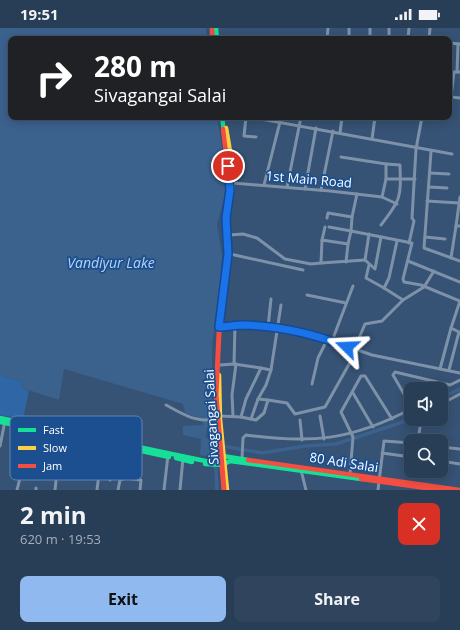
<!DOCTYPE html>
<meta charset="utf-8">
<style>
:root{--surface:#283e57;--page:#30455d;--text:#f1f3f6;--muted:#a5aeba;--line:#44576d;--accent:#90b9f0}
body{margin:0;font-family:"Open Sans",sans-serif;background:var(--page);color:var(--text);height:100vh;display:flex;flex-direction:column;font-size:15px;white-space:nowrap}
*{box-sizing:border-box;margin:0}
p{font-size:13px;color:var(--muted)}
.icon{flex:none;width:22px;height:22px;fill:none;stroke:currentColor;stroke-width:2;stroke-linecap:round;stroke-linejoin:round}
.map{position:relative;height:462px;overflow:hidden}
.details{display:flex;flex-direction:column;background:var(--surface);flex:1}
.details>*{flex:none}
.top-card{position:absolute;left:8px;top:8px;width:444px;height:84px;border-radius:8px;box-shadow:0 2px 10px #0003,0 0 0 1px var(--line);background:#202124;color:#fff;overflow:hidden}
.tools{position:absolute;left:404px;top:354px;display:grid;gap:8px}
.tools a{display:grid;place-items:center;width:44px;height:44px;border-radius:8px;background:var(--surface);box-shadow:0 2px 10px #0003,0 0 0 1px var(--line);font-size:20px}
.pin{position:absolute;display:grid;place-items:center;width:34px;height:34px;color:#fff;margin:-17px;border:2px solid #fff;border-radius:50%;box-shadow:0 1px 4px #0007}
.me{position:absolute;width:44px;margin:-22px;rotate:291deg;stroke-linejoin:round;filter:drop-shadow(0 0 3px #0008)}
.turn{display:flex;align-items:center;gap:14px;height:84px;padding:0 20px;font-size:18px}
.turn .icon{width:52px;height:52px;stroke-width:2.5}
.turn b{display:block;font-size:28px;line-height:34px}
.round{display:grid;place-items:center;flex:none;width:42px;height:42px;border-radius:8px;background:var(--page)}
.overview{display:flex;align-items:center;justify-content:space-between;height:68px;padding:0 20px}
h1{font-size:24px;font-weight:700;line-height:30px}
.cta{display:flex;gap:8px;margin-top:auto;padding:8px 20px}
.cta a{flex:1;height:46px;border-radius:8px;background:var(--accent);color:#111;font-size:16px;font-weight:700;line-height:46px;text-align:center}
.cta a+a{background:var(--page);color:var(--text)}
.status{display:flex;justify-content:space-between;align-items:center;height:28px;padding:0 20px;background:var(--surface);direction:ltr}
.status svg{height:11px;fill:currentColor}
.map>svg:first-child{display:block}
</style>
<div class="status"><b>19:51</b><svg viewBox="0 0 49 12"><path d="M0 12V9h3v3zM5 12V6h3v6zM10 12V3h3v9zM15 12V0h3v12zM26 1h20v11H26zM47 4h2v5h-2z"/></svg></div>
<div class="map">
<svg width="460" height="462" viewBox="0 0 460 462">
<rect width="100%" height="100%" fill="#365274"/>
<path fill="#2f66a5" d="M0 347 23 354 22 360 29 363 23 391 0 387Z"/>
<path fill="#3b618d" d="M0 0H206V11H11V89H217L224 131 227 160 217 197 222 227 220 258 212 317V369L213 390 216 398 207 399 206 409 209 412 221 413V424H217V430L200 427 201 411 183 407V398L203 397 202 391 185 385 183 376 64 341 59 372 22 360 23 354 0 347Z"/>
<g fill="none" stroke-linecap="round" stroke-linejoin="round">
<g stroke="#3b618d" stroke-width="3.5">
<path d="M441 370 460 361"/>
<path d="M222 418 262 425 305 418 336 416 406 393 411 386"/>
<path d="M211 426 216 442 217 462"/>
</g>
<g stroke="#7d92a8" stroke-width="3">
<path d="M327 11 328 0"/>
<path d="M349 11V0"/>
<path d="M370 11V0"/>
<path d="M389 11V0"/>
<path d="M408 11 409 0"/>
<path d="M429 11 430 0"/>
<path d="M449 15 460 16"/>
<path d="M457 44 458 16"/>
<path d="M460 44H454L451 69 460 70"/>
<path d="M449 82 451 69"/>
<path d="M246 89 244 108 256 109"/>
<path d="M250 89 452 126"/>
<path d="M340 105 342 89"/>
<path d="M372 111 375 89"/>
<path d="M431 124 424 220 460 233"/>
<path d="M341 129 386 136V151H415"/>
<path d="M430 145 449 146"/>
<path d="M386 151 382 169 397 176"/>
<path d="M233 155 330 163 382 169"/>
<path d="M264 157 280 94"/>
<path d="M287 159 301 89"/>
<path d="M429 159 447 160"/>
<path d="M305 161 316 100"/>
<path d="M321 162 333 103"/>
<path d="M460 169 456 198H460"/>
<path d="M427 173 459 175"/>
<path d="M352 189 357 166"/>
<path d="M327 190 328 185 352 189 351 203 329 199"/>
<path d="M381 197C401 171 401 170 400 137L386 136"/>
<path d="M369 206 365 232 375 241 381 209"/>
<path d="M229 207 243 206 257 210 285 231 311 236 321 235 322 212 348 216 351 203 412 215 403 251 404 254 421 257 460 273"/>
<path d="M425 209 445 211"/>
<path d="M322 212 325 199"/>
<path d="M409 215 414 193 412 190 416 121 422 89"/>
<path d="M230 226 303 242"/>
<path d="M451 230 456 198"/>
<path d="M408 233 460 254"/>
<path d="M346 234 348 216"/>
<path d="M321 235 365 232"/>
<path d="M369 237 366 250 384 260"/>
<path d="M307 267 346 275"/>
<path d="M403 272 424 259 434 243"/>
<path d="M219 299 243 297 296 303 332 313 372 327 460 345"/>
<path d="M268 299 271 271"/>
<path d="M332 313 353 258"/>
<path d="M354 322 365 296 382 293 403 272 384 260 389 250 397 213"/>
<path d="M234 336 235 297"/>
<path d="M220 337 234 336 261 340 246 371 241 389"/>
<path d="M261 340 271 342 281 277"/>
<path d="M440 341 451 300"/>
<path d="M449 342 459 304 451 300 460 273"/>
<path d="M312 356 318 330 327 312"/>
<path d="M435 361 444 356"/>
<path d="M353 365 373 399"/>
<path d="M268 372 258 371 266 357 271 342"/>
<path d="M441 376 460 366"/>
<path d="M166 377C186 388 195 394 219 392"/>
<path d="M220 388 241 389 256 392 264 385 268 372 287 375 295 386 325 379 357 322"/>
<path d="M233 388 232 367 236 336"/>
<path d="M320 388 324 411"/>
<path d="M251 391 258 371"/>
<path d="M300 392 302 412"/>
<path d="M418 413 420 399 424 391"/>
<path d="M0 418 5 393"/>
<path d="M441 419 460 421"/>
<path d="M382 425 411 429"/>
<path d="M242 431 243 410 246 407C311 416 351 412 409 382L411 378 393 347 395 344 450 357 460 352"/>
<path d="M441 433 460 436"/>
<path d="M301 442 306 462"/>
<path d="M350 446 353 409 341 384 361 348H365L392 391"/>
<path d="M125 450 141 452 140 462"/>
<path d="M110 452 117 415"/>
<path d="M17 462 22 442 26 399"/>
<path d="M36 462V460"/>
<path d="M55 462 61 406"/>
<path d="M97 462 103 413"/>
<path d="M118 462 120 452 125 450 130 419"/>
<path d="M164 462 168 427"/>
<path d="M180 462 183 430"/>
<path d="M378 462 384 413 411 415"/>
</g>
<g stroke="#16e098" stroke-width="4.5">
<path d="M216 0 217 11"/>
<path d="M222 89 224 104"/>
<path d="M0 390 210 434H216L223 428 248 432"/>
<path d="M0 394 112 417"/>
<path d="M123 419 169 429"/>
<path d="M176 430 192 434"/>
<path d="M205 436 222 437 230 433 361 451"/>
</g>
<g stroke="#ffcf43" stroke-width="4.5">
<path d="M226 100 233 141 232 164"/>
<path d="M219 347 220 391 227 462"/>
</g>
<g stroke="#f24e42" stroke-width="4.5">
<path d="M212 0V11"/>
<path d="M223 101 230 159"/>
<path d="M248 432 460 462"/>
<path d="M361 451 440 462"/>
</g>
<path stroke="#ffcf43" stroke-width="5" d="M223 272 227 248 228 227 226 190 231 160"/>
<path stroke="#f24e42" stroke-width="5" d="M223 272 220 285 216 367 224 462"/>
</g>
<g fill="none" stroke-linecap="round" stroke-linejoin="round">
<g stroke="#114b97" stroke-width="10">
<path id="route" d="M228 138 230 162 226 190 228 226 219 299C227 299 235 297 244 297 279 298 315 306 347 319"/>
</g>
<use href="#route" stroke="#1a73e8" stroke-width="7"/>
</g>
<g text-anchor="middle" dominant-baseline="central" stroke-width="3.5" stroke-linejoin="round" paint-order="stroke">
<g font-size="13" fill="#fff" stroke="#1b4f8f">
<text transform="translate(309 151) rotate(5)">1st Main Road</text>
<text transform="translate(211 389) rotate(-93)">Sivagangai Salai</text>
<text transform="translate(344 434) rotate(9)">80 Adi Salai</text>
</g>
<g font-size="14" font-style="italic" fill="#b5d3f5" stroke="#1b4f8f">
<text x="111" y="234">Vandiyur Lake</text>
</g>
</g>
<rect x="10" y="388" width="132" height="64" rx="6" fill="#1b4f8f" stroke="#5f84b1" stroke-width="1"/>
<rect x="18" y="400" width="18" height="4" fill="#16e098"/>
<rect x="18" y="418" width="18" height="4" fill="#ffcf43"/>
<rect x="18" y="436" width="18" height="4" fill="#f24e42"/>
<g font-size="11" fill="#fff">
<text x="43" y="406">Fast</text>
<text x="43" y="424">Slow</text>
<text x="43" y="442">Jam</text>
</g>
</svg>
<div class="tools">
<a><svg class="icon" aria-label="sound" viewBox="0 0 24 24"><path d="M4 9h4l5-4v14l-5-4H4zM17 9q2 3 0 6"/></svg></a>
<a><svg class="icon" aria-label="search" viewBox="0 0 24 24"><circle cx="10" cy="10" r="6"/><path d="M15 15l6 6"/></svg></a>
</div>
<div class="pin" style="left:228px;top:138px;background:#d93025"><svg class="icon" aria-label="arrive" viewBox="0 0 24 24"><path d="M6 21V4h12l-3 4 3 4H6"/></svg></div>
<svg class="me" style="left:347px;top:319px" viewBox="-20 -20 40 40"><path d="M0-17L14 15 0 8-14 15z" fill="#1a73e8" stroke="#fff" stroke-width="4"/></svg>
<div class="top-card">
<div class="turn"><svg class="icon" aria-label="right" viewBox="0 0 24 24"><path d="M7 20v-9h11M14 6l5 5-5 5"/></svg><div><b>280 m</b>Sivagangai Salai</div></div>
</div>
</div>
<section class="details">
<div class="overview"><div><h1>2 min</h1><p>620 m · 19:53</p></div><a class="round" style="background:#d93025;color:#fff"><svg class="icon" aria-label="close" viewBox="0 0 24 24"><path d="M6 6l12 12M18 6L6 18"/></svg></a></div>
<div class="cta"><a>Exit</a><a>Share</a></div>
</section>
